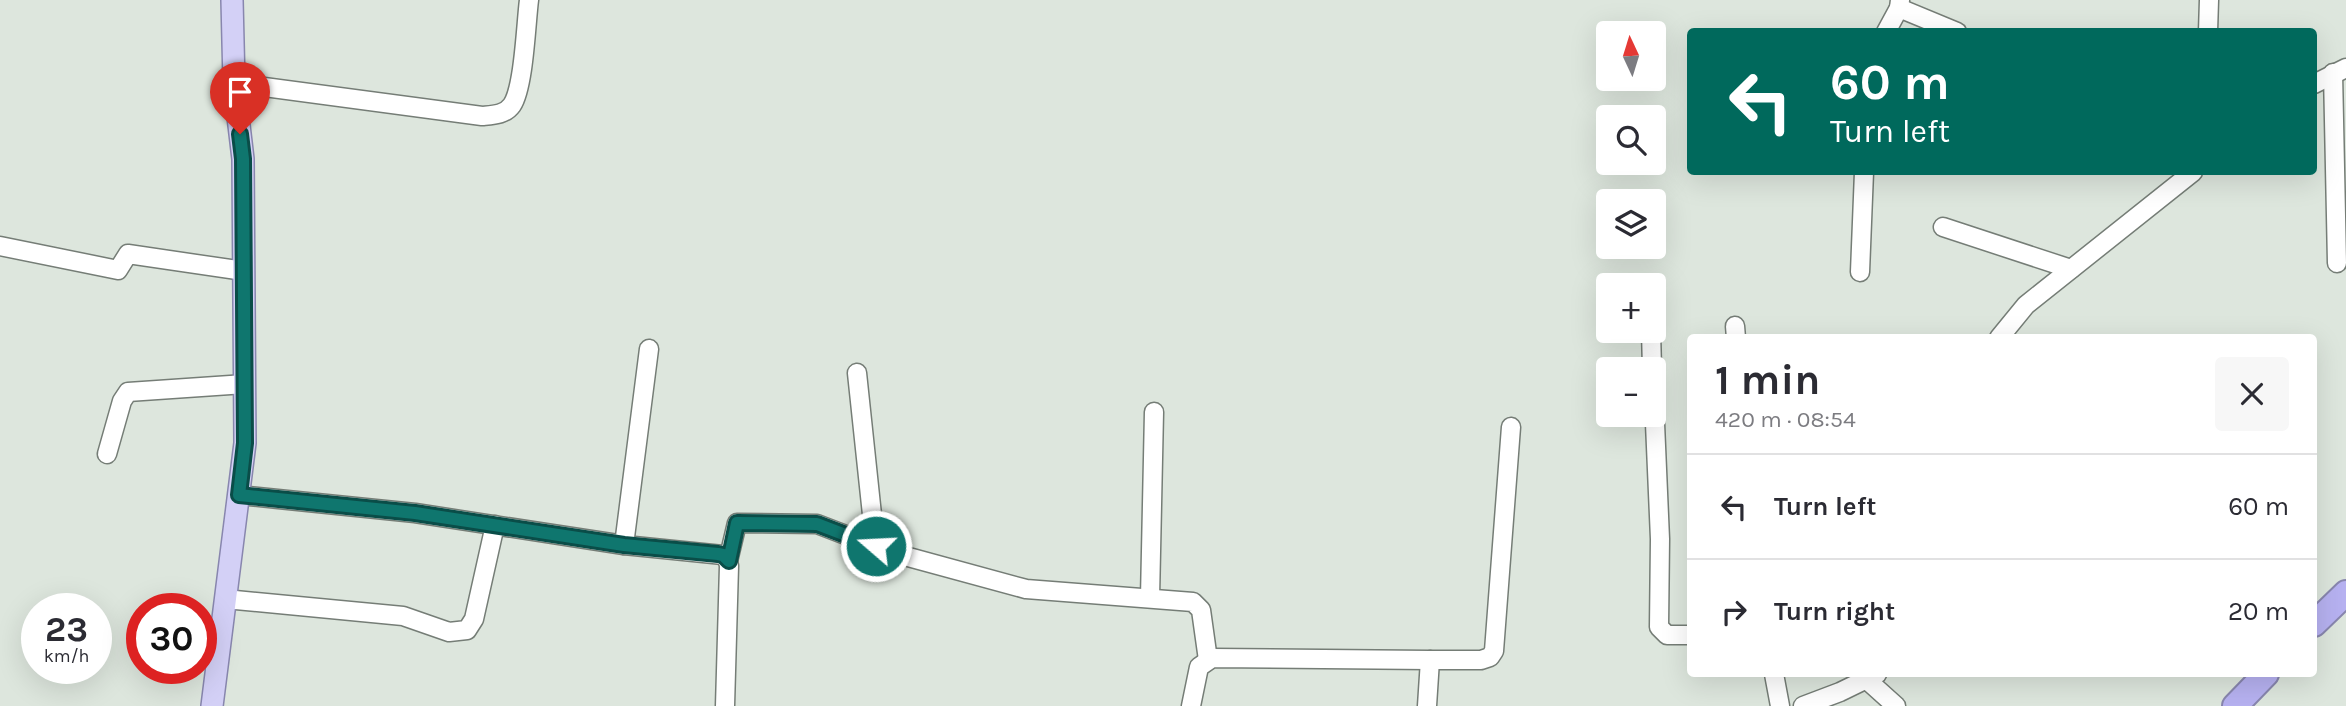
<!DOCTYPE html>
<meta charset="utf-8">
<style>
:root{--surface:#fff;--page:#f7f7f7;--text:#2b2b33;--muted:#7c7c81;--line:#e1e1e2}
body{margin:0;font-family:Karla,sans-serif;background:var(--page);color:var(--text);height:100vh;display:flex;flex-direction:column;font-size:26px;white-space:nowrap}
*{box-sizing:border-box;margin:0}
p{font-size:23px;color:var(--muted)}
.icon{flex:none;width:38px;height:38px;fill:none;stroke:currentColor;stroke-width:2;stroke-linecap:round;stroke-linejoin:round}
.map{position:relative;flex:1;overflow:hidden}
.details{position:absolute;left:1687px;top:334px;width:630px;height:343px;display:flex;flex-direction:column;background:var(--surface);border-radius:7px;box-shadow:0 7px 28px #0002}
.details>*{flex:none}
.top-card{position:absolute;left:1687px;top:28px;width:630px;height:147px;border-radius:7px;box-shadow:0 7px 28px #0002;background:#00695c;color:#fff;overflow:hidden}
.needle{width:46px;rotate:356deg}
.buttons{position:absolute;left:1596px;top:21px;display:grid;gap:14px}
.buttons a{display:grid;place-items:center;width:70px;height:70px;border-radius:7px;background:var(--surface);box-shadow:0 7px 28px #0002;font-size:35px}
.speed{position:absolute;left:21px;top:593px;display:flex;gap:14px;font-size:35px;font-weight:700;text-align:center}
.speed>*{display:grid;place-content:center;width:91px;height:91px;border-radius:50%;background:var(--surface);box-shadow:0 7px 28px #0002;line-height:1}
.speed small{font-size:18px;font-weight:400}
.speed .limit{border:10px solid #d22;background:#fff;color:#111}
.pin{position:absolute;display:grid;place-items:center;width:60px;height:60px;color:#fff;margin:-72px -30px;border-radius:50% 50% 50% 0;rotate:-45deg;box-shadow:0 0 7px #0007}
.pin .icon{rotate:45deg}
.me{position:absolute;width:77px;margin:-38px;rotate:289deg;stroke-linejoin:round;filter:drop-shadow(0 0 5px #0008)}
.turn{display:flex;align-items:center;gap:24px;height:147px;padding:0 28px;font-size:32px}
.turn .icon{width:91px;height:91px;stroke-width:2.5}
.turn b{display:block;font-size:49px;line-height:60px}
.round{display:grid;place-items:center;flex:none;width:74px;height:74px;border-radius:7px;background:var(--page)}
.headline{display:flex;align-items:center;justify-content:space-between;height:119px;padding:0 28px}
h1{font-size:42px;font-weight:700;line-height:52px}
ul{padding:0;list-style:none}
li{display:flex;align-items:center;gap:21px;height:105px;padding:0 28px;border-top:2px solid var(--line)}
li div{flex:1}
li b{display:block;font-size:26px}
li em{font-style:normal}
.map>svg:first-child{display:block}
</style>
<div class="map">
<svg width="2346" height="706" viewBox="0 0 2346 706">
<rect width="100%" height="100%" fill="#dde6dd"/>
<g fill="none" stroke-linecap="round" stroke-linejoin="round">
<g stroke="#757d76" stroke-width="21">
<g id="minor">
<path d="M1899 8 1957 32"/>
<path d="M1886 32 1899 8 1900 0"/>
<path d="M2208 32 2209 0"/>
<path d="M2333 73 2337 263"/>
<path d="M234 83 482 116C493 115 505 115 512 105 524 87 526 23 529 0"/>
<path d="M2314 84 2346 68"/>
<path d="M1943 227 2071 269"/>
<path d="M0 246 118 270 128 254 244 271"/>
<path d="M1860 272 1864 172"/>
<path d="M1735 326 1736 338"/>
<path d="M1651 331 1652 369"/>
<path d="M1999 338 2026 305 2193 172"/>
<path d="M857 373 875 543 879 549 1026 589 1193 602 1201 610 1208 660"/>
<path d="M1654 400 1660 539 1659 627 1667 635H1690"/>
<path d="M107 454 122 401 128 392 245 384"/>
<path d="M239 495 415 513 624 545 723 555 728 561 729 566 725 706"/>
<path d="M624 545 649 349"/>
<path d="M728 561 737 523 817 524 877 547"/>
<path d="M1150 598 1154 412"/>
<path d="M225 599 403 616 449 632 467 630 474 619 495 525"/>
<path d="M1774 674 1780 706"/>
<path d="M1866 679 1896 706"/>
<path d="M1191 706 1199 667 1212 658 1430 660H1481L1490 657 1494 651 1511 427"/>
<path d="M1427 706 1430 660"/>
<path d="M1803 706 1840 692 1877 674"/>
</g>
</g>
<g stroke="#8886ae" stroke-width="24">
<path id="major" d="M212 706 245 443 243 159 234 83 232 0"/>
</g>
<g stroke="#8886ae" stroke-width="28">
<g id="highway">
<path d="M2314 624 2346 593"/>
<path d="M2235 706 2266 674"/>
</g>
</g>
<use href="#minor" stroke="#fff" stroke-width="18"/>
<use href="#major" stroke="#d3d0f6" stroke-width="21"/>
<use href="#highway" stroke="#b6b1f0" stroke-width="24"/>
</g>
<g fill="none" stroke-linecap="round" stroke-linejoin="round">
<g stroke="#0a4d48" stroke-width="18">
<path id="route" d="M240 134 243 159 245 443 239 495 415 513 624 545 718 554 723 555 729 561 737 523 817 524 877 547 876 546"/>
</g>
<use href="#route" stroke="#0f766e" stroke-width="12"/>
</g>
</svg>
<div class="buttons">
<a><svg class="needle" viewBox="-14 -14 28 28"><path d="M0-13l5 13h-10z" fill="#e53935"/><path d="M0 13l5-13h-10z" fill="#7c7c81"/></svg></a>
<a><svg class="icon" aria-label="search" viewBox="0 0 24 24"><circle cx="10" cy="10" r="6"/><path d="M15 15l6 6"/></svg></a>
<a><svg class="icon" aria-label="layers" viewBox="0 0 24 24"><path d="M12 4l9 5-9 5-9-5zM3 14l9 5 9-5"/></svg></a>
<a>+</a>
<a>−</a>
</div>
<div class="speed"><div>23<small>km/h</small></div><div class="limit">30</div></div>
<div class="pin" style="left:240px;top:134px;background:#d93025"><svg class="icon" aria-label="arrive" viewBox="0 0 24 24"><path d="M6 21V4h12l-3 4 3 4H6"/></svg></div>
<svg class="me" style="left:876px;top:546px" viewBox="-20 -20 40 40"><circle r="17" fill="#0f766e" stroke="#fff" stroke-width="3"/><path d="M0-11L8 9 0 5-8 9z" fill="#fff"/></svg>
<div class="top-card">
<div class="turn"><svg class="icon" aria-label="left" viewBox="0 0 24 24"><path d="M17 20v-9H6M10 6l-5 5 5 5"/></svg><div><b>60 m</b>Turn left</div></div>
</div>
<section class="details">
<div class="headline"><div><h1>1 min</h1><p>420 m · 08:54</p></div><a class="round"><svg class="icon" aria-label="close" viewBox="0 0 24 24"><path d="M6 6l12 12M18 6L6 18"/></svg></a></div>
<ul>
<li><svg class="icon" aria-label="left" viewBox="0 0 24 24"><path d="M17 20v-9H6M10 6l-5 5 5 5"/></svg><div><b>Turn left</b></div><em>60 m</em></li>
<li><svg class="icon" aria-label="right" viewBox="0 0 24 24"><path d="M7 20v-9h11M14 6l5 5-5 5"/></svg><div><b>Turn right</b></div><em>20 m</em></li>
</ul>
</section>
</div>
